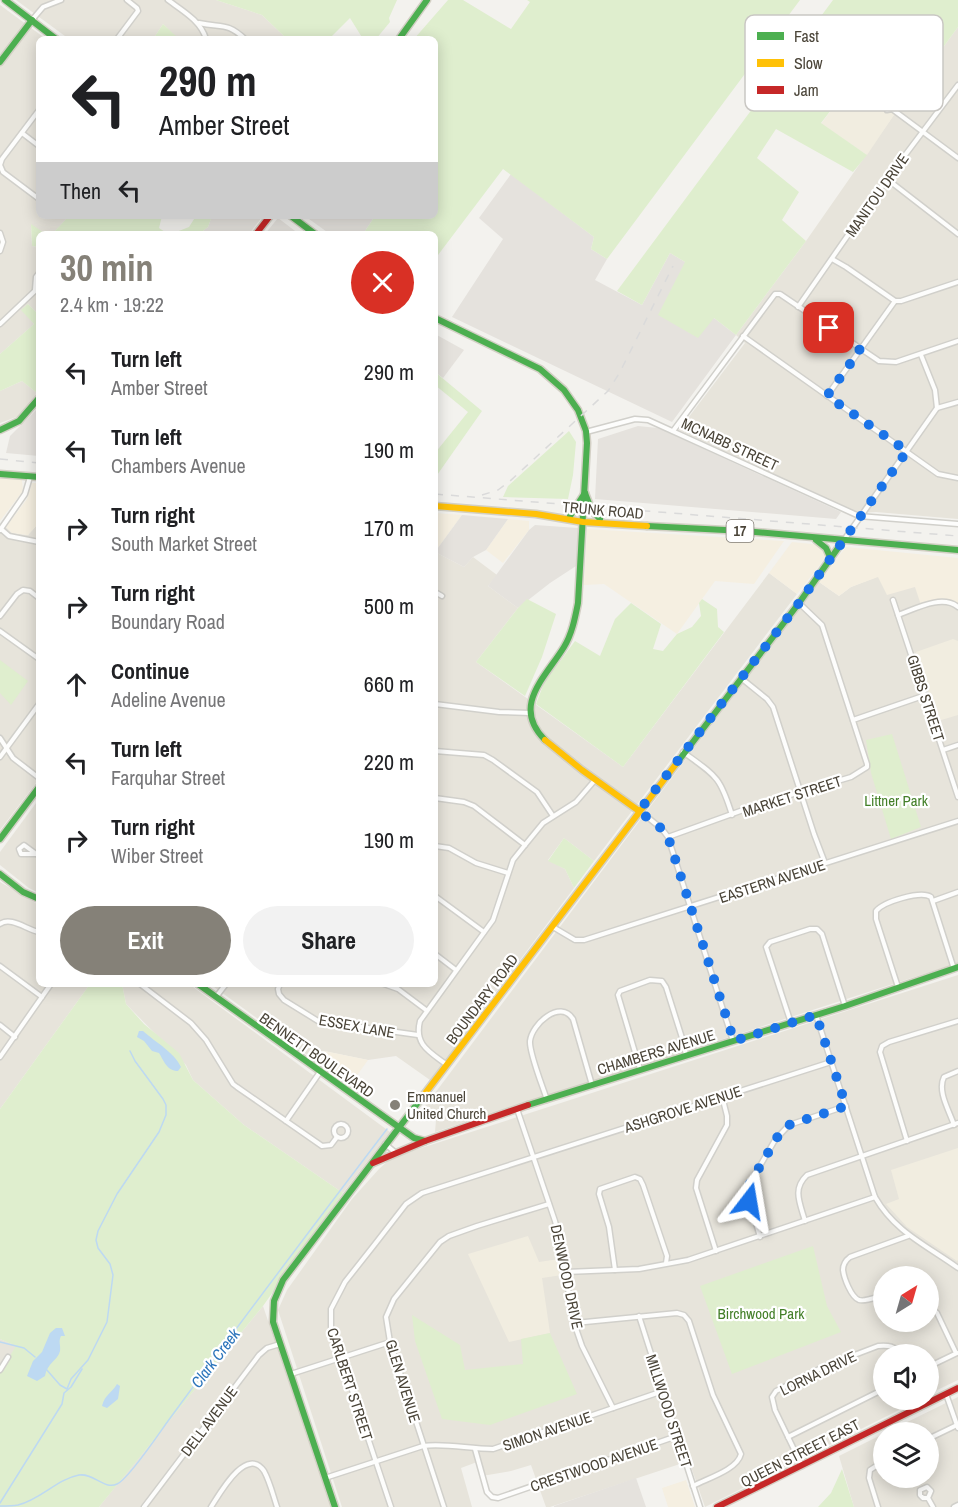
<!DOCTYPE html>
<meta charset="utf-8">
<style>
:root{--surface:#fff;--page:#f2f2f2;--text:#202124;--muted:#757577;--accent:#858178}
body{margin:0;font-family:"Archivo Narrow",sans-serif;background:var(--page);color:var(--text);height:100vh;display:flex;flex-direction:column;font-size:22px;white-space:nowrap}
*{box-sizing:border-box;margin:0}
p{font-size:20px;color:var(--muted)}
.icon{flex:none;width:33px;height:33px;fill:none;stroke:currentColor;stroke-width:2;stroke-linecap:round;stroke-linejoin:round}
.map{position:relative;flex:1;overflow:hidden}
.drawer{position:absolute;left:36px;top:231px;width:402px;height:756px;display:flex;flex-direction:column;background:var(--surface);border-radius:9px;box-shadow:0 3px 15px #0003}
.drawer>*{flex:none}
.top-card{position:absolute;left:36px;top:36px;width:402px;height:183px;border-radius:9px;box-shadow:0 3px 15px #0003;background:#fff;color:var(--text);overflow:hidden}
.needle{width:39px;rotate:37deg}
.fabs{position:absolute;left:873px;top:1266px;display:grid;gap:12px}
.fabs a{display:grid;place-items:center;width:66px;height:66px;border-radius:50%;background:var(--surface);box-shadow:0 3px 15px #0003;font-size:30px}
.pin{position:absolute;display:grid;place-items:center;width:51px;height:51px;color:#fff;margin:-26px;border-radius:12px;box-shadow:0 3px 9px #0006}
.me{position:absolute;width:66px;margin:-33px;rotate:14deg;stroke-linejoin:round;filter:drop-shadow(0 0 4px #0008)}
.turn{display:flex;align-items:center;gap:21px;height:126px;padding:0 24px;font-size:27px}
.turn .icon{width:78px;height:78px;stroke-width:2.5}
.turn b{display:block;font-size:42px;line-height:51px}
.then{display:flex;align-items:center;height:57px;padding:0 24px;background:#0003;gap:12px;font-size:22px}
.round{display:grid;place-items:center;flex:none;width:63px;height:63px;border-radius:32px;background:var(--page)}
.headline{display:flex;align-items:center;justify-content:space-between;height:102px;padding:0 24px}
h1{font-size:36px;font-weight:800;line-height:45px;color:var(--accent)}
.cta{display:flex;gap:12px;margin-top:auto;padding:12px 24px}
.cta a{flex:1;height:69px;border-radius:36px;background:var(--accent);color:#fff;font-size:24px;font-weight:800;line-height:69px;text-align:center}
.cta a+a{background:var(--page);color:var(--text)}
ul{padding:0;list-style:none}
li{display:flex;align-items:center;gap:18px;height:78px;padding:0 24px}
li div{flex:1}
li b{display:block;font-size:22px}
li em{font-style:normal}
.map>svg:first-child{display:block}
</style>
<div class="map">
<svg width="958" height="1507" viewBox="0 0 958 1507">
<rect width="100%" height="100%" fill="#f3f2ee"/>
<g fill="#e7e4db" fill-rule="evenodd">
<path d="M16 0H216L262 15 287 39H178L163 24 153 39H69Z"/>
<path d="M0 5 46 39H39V216H69L52 234H46L31 225 32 246 39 247V315L28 304 22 310 34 324 0 354Z"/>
<path d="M958 27V519L876 512 856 513 679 430 745 343 736 335 806 241 898 109Z"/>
<path d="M22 381 37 393 19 416 0 423V391Z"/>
<path d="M39 523V779L0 830V528L6 527 12 533 28 535Z"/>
<path d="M435 552 464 567 473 557 497 575 488 586 518 608 476 662 623 767 769 573 797 594 594 861 564 838 548 860 565 869 574 888 430 1080 396 1056 368 1060 324 1051 316 1061 210 984H435Z"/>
<path d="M879 576 915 587 958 606V963L435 1132 436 1120 423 1109 819 582 839 596 851 587Z"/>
<path d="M39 799V893L29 888 0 865V852Z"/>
<path d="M0 882 39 905V984H90L0 1109Z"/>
<path d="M958 975V1380L929 1394 928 1354H884V1400H919L705 1507 689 1461 550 1507H546L531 1465 511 1471 482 1476 477 1462 461 1468 472 1507H342L278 1310 287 1290 352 1199 379 1169 389 1160 415 1150ZM884 1276H928V1322H884Z"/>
<path d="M122 984H189L390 1132 343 1193 244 1125 193 1080 186 1065 126 1004Z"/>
<path d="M263 1306 331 1507H99L115 1487Z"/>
<path d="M0 1339 17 1346 0 1372Z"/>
<path d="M958 1397V1507H854L839 1456 883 1434 884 1478H928V1432H887Z"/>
</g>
<g fill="#f5efe1">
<path d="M0 478 22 480 23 491 0 521Z"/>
<path d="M32 483H39V523L28 535 12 533 6 527 27 499Z"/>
<path d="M435 513 462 515 435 552Z"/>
<path d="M508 519 529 521V530L503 563 486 550Z"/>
<path d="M587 529 784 541 754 584 715 581 677 634 604 584 584 585Z"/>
<path d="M792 542 822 545 828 554 797 594 769 573Z"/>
<path d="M846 547 958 558V606L941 600 921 605 915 587 887 595 878 577 851 587 839 596 819 582Z"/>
<path d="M324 1051 368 1060 350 1085 316 1061Z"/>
<path d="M686 1480 695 1507H668L662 1488Z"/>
</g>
<g fill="#e5e2dd">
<path d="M511 174 594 237 591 249 607 259 595 280 642 305 670 253 685 262 714 318 736 335 672 422 452 317 503 239 479 218Z"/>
<path d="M212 216H263L249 234H199L208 227Z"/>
<path d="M311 216H375L363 234H330L309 219Z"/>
<path d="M278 218 299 234H265Z"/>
<path d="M435 334 464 350 443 378 435 372Z"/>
<path d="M39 407V456L6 453 10 436Z"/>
<path d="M638 426 658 428 841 512 836 519 595 499 598 439Z"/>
<path d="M462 515 508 519 486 550 473 557 464 567 435 552Z"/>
<path d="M535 525 578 528 576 566 550 583 518 608 488 586 529 530Z"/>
<path d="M636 1478 646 1507H554V1506Z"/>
</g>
<g fill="#f1ede0">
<path d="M855 78 898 109 867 155 821 124Z"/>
<path d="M953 639 958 641V715L938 721 916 652Z"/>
<path d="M958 1148V1260L957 1261 907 1227 886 1204 899 1199 891 1170Z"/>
<path d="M528 1236 539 1262 559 1259 562 1275 542 1278 550 1333 509 1342 468 1254Z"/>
</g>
<g fill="#dfeece">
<path d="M216 0H397L389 18 390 22 376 39H363L350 18 331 37 320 39H287L262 15Z"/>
<path d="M448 0H463L511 29 530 2 527 0H800L607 259 591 249 594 237 503 169 435 259V234H363L375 216H435V39H414Z"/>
<path d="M833 0H958V27L898 109 855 79 821 123 867 155 853 172 776 129 757 158 799 192 782 220 806 241 736 335 714 318 698 338 658 315 685 262 670 253 642 305 617 291Z"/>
<path d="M163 24 178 38V39H153Z"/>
<path d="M69 216H162L159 228 168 234H52Z"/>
<path d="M196 216H212L208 227 199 234H171L189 227Z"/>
<path d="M31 224 46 234H39V247L32 246Z"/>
<path d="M28 304 39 315V390L37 393 22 381 0 391V354L34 324 21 310Z"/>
<path d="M435 372 482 411 435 478V453L468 412 435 385Z"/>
<path d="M569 431 576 442 573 475 568 499 503 497 508 486Z"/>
<path d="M527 599 556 614 542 657 525 696 476 662 518 608Z"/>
<path d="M702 599 717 609 718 627 724 632 623 767 536 704 544 683 575 641 600 656 615 619 631 603 661 624 653 649 663 651 677 634 692 627 701 616 699 603Z"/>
<path d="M0 660 28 681 11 705 0 693Z"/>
<path d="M892 734 921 827 891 839 871 773 866 740Z"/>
<path d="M564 838 594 861 574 888 565 869 548 861Z"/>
<path d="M90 984H122L126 1004 144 1024 179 1053 193 1080 244 1125 343 1193 263 1306 99 1507H0V1372L16 1346 0 1339V1109Z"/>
<path d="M813 1246 827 1306 841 1332 732 1374 700 1286Z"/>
<path d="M412 1315 460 1345 465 1370 523 1364 521 1339 550 1333 577 1394 490 1425 442 1419 415 1341Z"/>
<path d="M842 1469 854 1507H818L831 1493Z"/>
</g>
<g fill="#bdd9f2">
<path d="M139 1031H143C155 1042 174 1052 181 1067L178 1071C167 1071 164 1061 159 1053L152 1051 144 1041 137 1037Z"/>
<path d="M56 1328H62L65 1336H61C58 1342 61 1345 60 1351 58 1360 47 1363 45 1376L37 1381 27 1376 33 1361 42 1352 50 1333Z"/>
<path d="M117 1384 120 1386 118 1399 107 1408 102 1406C105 1394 112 1393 117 1384Z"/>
</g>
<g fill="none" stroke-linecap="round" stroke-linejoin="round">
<g stroke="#bdd9f2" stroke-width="1.5">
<path d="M0 1342 24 1348 35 1357"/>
<path d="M46 1369 60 1385 67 1389 71 1379 88 1360 107 1322 113 1275 110 1264 98 1248 96 1240 98 1231 117 1194 159 1132 166 1115V1105L163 1099 135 1061 130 1051"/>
<path d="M0 1503 62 1404 64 1393 71 1387 82 1369"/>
<path d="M0 1506C6 1506 13 1506 18 1505 40 1500 57 1479 79 1475 94 1473 104 1490 117 1484 128 1480 160 1432 168 1421 240 1323 313 1226 387 1129"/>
</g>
<g stroke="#d1d0cb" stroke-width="7">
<g id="street">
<path d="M168 0C183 11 201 21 206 39"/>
<path d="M32 20 43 7 61 0"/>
<path d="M199 23C222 28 227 22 245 39"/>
<path d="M117 39 138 11 137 8 127 0"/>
<path d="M39 110 2 159 0 165 3 172 39 199"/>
<path d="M887 110 892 109 958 158"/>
<path d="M22 133 39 146"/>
<path d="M887 179 958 234"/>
<path d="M0 233 3 242 0 251"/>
<path d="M832 259 846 267 895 301H901L958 282"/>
<path d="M35 290 36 277 39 273"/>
<path d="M798 307 887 179 958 85"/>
<path d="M0 324 39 287"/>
<path d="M743 336 938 474 958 478"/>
<path d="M827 396 895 301"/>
<path d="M937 408 958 402"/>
<path d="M673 431 775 294H780L879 361 896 362 958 341"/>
<path d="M586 432 635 419 648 420 859 516 958 524"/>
<path d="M1 529 9 536 39 542"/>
<path d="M0 530 25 494 30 477"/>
<path d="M844 540 937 408 935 390 921 355"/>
<path d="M435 592 442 596"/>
<path d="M893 600 958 797"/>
<path d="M898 615C915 609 942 594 958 607"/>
<path d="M0 616 17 594 23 590 30 591 39 598"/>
<path d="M0 631 39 659"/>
<path d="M741 678 767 699 773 707 814 834 825 863"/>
<path d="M435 704 499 712 530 713"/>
<path d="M853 720 926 695"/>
<path d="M0 738 13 758 39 778"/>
<path d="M943 750 958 745"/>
<path d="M435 751 484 755 493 760 537 792 553 816"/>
<path d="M683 752C716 776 720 776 732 815"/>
<path d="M0 757 39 704"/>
<path d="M435 798 464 802 474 806 525 845"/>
<path d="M640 811 662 829 668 837 733 1041"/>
<path d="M668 837 757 805 851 777 867 767V764L822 625 799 603"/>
<path d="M435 846 449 848 476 863 508 873"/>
<path d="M36 854H21L19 849 24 845 39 856"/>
<path d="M435 896 484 932"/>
<path d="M933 901 958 892"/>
<path d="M0 924C11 916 27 930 39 932"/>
<path d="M553 927 575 940H584L958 821"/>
<path d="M435 954 456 970"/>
<path d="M0 966 42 997"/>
<path d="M140 984 191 1023 206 1040 233 1084 237 1087 322 1146 331 1145 337 1137"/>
<path d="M280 984 278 989 279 994 284 1000 318 1021 418 1035"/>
<path d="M384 984 398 989 426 1010"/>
<path d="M898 987 876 919V911C883 902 921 890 931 897L954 969"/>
<path d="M216 997 226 984"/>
<path d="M816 1015 875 1197C895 1232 926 1245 958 1268"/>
<path d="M791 1023 766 947 770 942 810 929H817L822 934 845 1006"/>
<path d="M0 1025 15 1037"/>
<path d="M0 1057 51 984"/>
<path d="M447 1065C430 1052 414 1045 420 1021L493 920 513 860 525 845 543 823 576 802 595 780"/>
<path d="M640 1069 618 995 620 991 650 980 662 981 666 987 683 1041 686 1055"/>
<path d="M547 1100C543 1087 529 1053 530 1041 532 1024 560 999 573 1019L592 1085"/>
<path d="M517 1109 555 1221 563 1253 572 1317 582 1346 613 1408"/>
<path d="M286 1121 320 1072"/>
<circle cx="341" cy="1131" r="7"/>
<path d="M954 1125C949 1110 937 1091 944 1077L958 1071"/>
<path d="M907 1141 880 1052 882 1046 889 1042 958 1021"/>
<path d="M385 1144 396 1153"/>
<path d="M805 1221C800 1203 792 1189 807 1175L958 1123"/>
<path d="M760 1237 747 1192 750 1183 775 1140 789 1125 846 1106"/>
<path d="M716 1251 696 1188 697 1180 727 1125V1116L722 1096"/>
<path d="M615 1270 609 1227 599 1194 600 1189 635 1177 640 1179 643 1185 667 1256 666 1263"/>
<path d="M566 1272 639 1269 688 1260 875 1197"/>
<path d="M884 1295C876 1297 866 1302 859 1300 851 1297 844 1278 843 1270 843 1264 846 1260 850 1257L908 1236"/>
<path d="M928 1305 937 1313 956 1353"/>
<path d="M639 1316 700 1507"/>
<path d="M575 1323 677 1313 684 1315 689 1321 713 1395 741 1454C737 1470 708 1478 693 1486"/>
<path d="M928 1367 957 1353"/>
<path d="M0 1370 8 1357"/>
<path d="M291 1374 390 1342"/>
<path d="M946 1394 958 1428"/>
<path d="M788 1437 884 1389"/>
<path d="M928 1439 957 1425"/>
<path d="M475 1449 487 1492 492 1497 498 1498 677 1436"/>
<path d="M802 1466 775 1410 772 1397 776 1391 823 1367 878 1346C889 1345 894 1346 902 1354"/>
<path d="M325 1478 423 1446C446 1443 469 1449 493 1449L663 1391"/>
<path d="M928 1498H923L920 1495V1490L927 1487 931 1491 928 1498 933 1507"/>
<path d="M144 1507 259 1355 267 1348 280 1344"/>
<path d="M211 1507C219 1495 246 1445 264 1471 270 1482 273 1495 277 1507"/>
<path d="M391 1507 331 1327V1309L345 1282 375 1244 406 1204 422 1193 831 1062"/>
<path d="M444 1507 390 1342 386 1317 394 1299 440 1242 449 1236 477 1226 549 1204"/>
<path d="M878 1507 869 1478 870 1470 884 1461"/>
<path d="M954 1507 958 1505"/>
</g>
</g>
<g stroke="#d3d0c5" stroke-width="9">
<g id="fast">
<path d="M5 0 56 39"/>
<path d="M399 39 427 0"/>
<path d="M0 62 32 20"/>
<path d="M291 216 315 234"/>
<path d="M435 318 540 369 564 390 578 410 586 431 587 443 578 603C575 618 572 634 564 647 545 678 511 706 545 740"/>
<path d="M0 430 19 421 39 398"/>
<path d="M0 474 39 477"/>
<path d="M585 493 592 511 600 519"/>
<path d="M570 516 585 493"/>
<path d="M647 526 744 531 958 550"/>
<path d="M816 540 826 548 831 559"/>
<path d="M676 764 799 603 843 541"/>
<path d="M0 839 39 787"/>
<path d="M0 874 23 892 39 899"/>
<path d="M198 984 414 1138 425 1141"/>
<path d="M528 1105 845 1006 958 967"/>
<path d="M335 1507 273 1322 274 1301 283 1280 423 1096"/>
</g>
</g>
<g stroke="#d3d0c5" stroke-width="9">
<g id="slow">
<path d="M435 506 536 514 583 522 647 526"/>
<path d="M545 740 582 770 639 811"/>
<path d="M423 1096 676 764"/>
</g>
</g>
<g stroke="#d3d0c5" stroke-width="9">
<g id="jam">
<path d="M256 234 270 216"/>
<path d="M373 1163 425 1141 528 1105"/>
<path d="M717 1507 958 1388"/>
</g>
</g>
<use href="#street" stroke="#fdfdfc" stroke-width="4"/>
<use href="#fast" stroke="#4caf50" stroke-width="6"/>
<use href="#slow" stroke="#ffc107" stroke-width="6"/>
<use href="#jam" stroke="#c62828" stroke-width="6"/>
<g stroke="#dadada" stroke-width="1.5" stroke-dasharray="8 8" stroke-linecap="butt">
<path d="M0 459 39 463"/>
<path d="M435 494 958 536"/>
<path d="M482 495 498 490 510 481 608 391 620 372 673 266"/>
</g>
</g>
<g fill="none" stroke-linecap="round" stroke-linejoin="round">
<path stroke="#1a73e8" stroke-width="10" stroke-dasharray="0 18" d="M749 1201 747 1192 750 1183 781 1131 789 1125 846 1106 816 1015 734 1041 668 837 662 829 639 811 799 603 907 451 827 396 860 350 829 328"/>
</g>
<circle fill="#858178" stroke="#fff" stroke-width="2" cx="395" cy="1105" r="6"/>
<g text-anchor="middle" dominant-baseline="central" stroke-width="4.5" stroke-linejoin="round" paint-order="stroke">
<rect fill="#fff" stroke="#807c74" stroke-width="1.5" x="726.5" y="520" width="27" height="22" rx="4.5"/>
<g font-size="14" font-weight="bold" fill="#4a4438">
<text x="740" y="531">17</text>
</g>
<g font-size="15" fill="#4a4438" stroke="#fff">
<text transform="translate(877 195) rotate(-55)">MANITOU DRIVE</text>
<text transform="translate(730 444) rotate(25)">MCNABB STREET</text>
<text transform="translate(603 510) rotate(5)">TRUNK ROAD</text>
<text transform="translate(926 698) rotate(72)">GIBBS STREET</text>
<text transform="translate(792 796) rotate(-18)">MARKET STREET</text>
<text transform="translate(772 881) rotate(-18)">EASTERN AVENUE</text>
<text transform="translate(482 999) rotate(-53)">BOUNDARY ROAD</text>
<text transform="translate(357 1026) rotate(10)">ESSEX LANE</text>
<text transform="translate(656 1052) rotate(-17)">CHAMBERS AVENUE</text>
<text transform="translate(317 1055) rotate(35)">BENNETT BOULEVARD</text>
<text transform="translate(683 1109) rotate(-18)">ASHGROVE AVENUE</text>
<text transform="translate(567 1277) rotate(78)">DENWOOD DRIVE</text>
<text transform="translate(818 1373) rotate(-26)">LORNA DRIVE</text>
<text transform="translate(403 1381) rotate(73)">GLEN AVENUE</text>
<text transform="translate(350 1384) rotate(72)">CARLBERT STREET</text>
<text transform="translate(669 1411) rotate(72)">MILLWOOD STREET</text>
<text transform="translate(209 1421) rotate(-53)">DELL AVENUE</text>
<text transform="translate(547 1431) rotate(-19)">SIMON AVENUE</text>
<text transform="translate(800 1453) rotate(-27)">QUEEN STREET EAST</text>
<text transform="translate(594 1465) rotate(-19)">CRESTWOOD AVENUE</text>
</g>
<g font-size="15" fill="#437f28" stroke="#fff">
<text x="896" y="800">Littner Park</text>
<text x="761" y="1313">Birchwood Park</text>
</g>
<g font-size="15" fill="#4a4438" stroke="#fff" text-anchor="start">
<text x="407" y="1096">Emmanuel<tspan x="407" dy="17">United Church</tspan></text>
</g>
<g font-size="16" font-style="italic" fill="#2c75bb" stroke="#fff">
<text transform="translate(215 1358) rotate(-53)">Clark Creek</text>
</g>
</g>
<rect x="745" y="15" width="198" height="96" rx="9" fill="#fff" stroke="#c9c7c3" stroke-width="1.5"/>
<rect x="757" y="32" width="27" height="8" fill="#4caf50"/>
<rect x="757" y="59" width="27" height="8" fill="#ffc107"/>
<rect x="757" y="86" width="27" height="8" fill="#c62828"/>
<g font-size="16" fill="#4a4438">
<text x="794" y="42">Fast</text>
<text x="794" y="69">Slow</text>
<text x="794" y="96">Jam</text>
</g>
</svg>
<div class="fabs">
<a><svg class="needle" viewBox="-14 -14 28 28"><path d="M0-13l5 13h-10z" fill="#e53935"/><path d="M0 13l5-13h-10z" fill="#757577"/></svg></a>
<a><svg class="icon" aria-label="sound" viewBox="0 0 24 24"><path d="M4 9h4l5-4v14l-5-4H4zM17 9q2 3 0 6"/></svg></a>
<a><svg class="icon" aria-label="layers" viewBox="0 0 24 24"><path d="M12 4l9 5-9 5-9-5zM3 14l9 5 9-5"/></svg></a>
</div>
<div class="pin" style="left:829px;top:328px;background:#d93025"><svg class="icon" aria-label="arrive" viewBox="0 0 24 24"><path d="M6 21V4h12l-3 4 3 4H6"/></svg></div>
<svg class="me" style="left:749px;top:1201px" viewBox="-20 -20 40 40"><path d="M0-17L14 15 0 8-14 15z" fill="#1a73e8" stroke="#fff" stroke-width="4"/></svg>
<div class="top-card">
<div class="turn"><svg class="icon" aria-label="left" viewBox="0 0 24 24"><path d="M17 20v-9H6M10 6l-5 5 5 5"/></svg><div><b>290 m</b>Amber Street</div></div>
<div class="then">Then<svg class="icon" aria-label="left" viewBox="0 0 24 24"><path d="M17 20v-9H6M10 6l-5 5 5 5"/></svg></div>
</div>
<section class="drawer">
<div class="headline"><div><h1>30 min</h1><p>2.4 km · 19:22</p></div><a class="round" style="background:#d93025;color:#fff"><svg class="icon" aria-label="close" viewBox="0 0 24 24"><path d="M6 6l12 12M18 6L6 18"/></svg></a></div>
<ul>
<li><svg class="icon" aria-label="left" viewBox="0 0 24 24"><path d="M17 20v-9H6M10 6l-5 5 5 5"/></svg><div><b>Turn left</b><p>Amber Street</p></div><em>290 m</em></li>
<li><svg class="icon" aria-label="left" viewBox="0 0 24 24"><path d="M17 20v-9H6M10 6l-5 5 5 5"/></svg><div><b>Turn left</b><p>Chambers Avenue</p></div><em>190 m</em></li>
<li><svg class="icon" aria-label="right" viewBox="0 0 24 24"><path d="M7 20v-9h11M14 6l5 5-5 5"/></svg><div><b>Turn right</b><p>South Market Street</p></div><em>170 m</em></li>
<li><svg class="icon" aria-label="right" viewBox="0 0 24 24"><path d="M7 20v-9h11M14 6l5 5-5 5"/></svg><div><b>Turn right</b><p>Boundary Road</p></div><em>500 m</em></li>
<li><svg class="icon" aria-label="ahead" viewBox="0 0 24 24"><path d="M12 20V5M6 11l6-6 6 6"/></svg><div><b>Continue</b><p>Adeline Avenue</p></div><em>660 m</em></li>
<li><svg class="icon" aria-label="left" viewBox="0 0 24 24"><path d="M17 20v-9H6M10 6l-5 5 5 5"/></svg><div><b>Turn left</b><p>Farquhar Street</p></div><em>220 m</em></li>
<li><svg class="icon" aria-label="right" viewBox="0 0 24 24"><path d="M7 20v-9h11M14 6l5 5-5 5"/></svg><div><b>Turn right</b><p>Wiber Street</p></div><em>190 m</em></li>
</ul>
<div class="cta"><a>Exit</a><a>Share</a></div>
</section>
</div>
